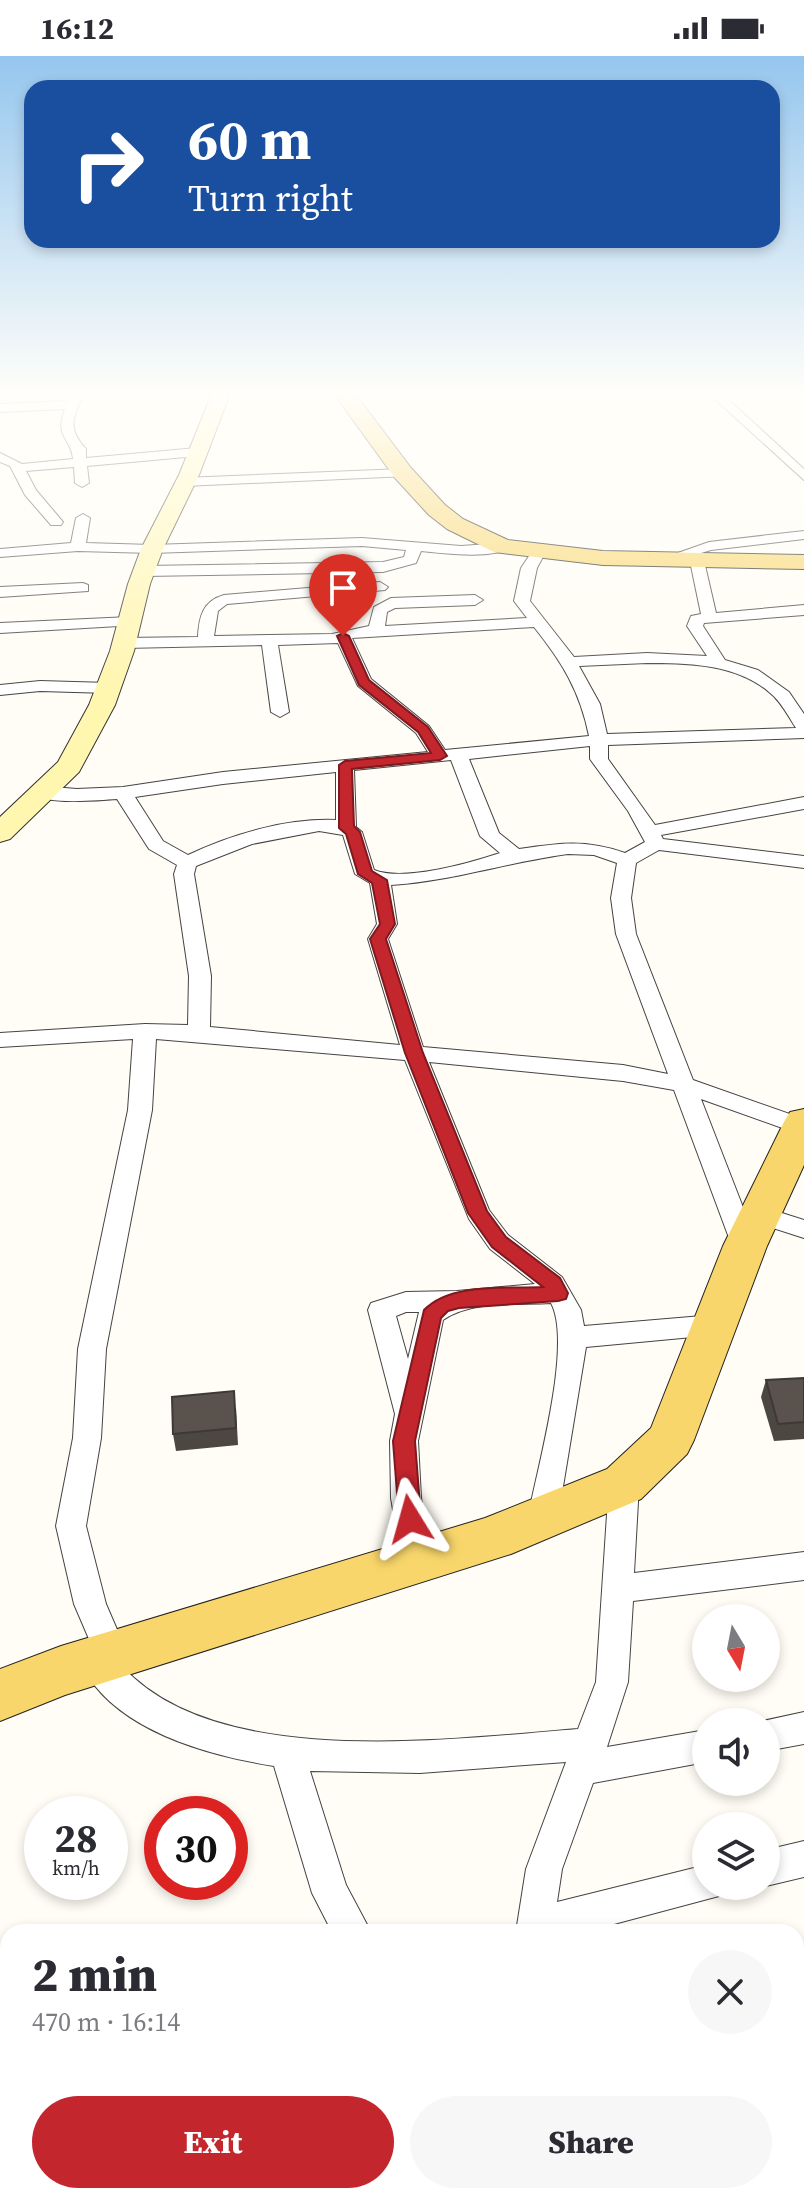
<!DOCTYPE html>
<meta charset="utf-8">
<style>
:root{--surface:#fff;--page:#f7f7f7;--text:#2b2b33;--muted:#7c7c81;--accent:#c4262e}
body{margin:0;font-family:"Source Serif 4",serif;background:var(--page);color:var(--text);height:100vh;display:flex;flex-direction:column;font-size:30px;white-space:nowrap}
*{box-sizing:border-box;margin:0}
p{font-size:26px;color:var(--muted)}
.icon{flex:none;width:44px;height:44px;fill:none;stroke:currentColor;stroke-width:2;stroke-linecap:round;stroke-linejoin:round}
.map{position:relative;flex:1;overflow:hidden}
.side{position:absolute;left:0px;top:1868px;width:804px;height:280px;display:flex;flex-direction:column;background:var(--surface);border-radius:24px 24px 0 0;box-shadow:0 4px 12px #0003}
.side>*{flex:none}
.guide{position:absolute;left:24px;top:24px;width:756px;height:168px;border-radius:24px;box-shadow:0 4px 12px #0003;background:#1a4fa0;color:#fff;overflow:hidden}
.needle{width:52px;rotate:170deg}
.buttons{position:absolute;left:692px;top:1548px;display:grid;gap:16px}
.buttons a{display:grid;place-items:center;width:88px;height:88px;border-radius:50%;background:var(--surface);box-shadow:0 4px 12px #0003;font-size:40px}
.speed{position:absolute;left:24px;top:1740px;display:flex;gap:16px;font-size:40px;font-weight:700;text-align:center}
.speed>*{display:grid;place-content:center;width:104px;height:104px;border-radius:50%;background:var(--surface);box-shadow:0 4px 12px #0003;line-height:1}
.speed small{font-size:20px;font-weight:400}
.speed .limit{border:12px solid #d22;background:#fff;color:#111}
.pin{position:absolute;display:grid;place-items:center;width:68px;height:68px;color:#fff;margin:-82px -34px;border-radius:50% 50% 50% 0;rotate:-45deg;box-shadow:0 0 8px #0007}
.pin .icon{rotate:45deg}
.me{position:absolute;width:88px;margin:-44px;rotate:352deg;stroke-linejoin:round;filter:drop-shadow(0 0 6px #0008)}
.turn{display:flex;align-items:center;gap:28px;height:168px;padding:0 32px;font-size:36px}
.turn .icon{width:104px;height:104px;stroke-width:2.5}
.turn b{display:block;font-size:56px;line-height:68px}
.round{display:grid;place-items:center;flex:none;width:84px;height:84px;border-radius:42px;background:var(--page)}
.head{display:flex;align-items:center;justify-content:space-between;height:136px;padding:0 32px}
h1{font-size:48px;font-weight:800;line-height:60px}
.primary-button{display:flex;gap:16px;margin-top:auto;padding:16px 32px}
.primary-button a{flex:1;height:92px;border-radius:48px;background:var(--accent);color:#fff;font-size:32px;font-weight:800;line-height:92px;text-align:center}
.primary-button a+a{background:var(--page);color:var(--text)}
.status{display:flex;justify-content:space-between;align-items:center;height:56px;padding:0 40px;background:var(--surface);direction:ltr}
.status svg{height:22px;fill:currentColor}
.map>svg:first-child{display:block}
</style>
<div class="status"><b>16:12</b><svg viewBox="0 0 49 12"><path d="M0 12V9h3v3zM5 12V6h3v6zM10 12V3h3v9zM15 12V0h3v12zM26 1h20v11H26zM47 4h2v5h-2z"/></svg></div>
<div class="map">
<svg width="804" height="2148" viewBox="0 0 804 2148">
<rect width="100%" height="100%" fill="#fffdf5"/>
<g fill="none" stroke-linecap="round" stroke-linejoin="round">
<g stroke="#444" stroke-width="2">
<g id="street">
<path d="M74 335H86C73 359 66 372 86 393V402L197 392 204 396 197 400 87 410 89 427 82 431 75 427 74 411 26 415 36 434 63 466 61 469H51L25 439 10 410 0 406V397L22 408 73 403C71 381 54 382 65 353L0 356V348L68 345Z"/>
<path d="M706 335H719L804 413V424Z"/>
<path d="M403 413 408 414V420L184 430 177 426 184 422Z"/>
<path d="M83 458 90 462 86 487 152 489 362 482 461 490 503 487 510 491C494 504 442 497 421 495L416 507 383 516 144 520 136 515 144 510 383 506 404 501 406 494 362 490 152 497 78 495 0 501V493L71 487 76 462Z"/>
<path d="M804 475V483L711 494 665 508 658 504 709 486Z"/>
<path d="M538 493 545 497 537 512 530 545 574 601 647 597 707 600 687 570 691 560 701 558 690 505 697 501 704 505 716 557 804 549V559L704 567 703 570 725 604 758 614 789 636 804 658V682L608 689V703L655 769 804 741V753L661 779 663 783 804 800V812L659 794 636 807 631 842 636 878 693 1024 804 1063 802 1079 701 1043 758 1190 754 1197 745 1199 736 1197 732 1190 674 1034 623 1025 429 1006 489 1154 508 1179 562 1221 581 1254 584 1270 714 1259 724 1262 728 1269 724 1276 714 1279 586 1291 558 1461 554 1470 543 1474 532 1470 528 1461C537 1413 573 1288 551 1247 517 1249 472 1244 443 1264L418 1385 421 1442 432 1506 428 1516 417 1520 406 1516 402 1506 391 1442 390 1385 395 1358 368 1254 371 1247 406 1236 457 1235 535 1228 490 1193 469 1163 405 1004 156 983 152 1054 106 1293 101 1382 86 1470 106 1548 128 1599 122 1610C216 1715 451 1683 578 1673L596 1626 609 1428 614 1419 624 1416 634 1419 639 1428 634 1517 804 1496V1524L633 1545 628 1626 607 1691 706 1674V1706L593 1727 562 1813 557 1846 706 1809V1830H723L719 1840 584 1876H516L526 1813 566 1706 420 1717 310 1715 346 1829 371 1876H332L312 1837 274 1710C206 1699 110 1673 79 1604L84 1593 92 1590 74 1548 56 1470 73 1382 78 1293 128 1054 133 983 0 991V977L145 968 188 969 189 920 174 818 177 809 149 793 117 743C97 744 45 750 31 736L40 730 77 733 123 731 223 716 428 696 416 677 358 630 338 587 278 589 289 656 280 661 271 656 262 589 124 592 116 587 124 582 198 581C199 560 203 545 224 539L380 526 388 531 385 534 227 548 218 555 214 580 332 578 369 570 374 551 391 542 475 539 483 544 475 549 395 552 387 556 385 570 527 562 514 545 521 512 533 494ZM534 571C562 606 580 635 589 680L445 694 429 670 371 623 352 582ZM647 607C689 607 736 608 769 636 781 645 788 660 796 672L607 678 600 648 579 610ZM590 690V703L628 755 645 786 625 797C586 783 559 787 519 793L499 777 469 703ZM451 704 480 780 500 797C470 807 404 826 374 814L362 776 356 771 354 714ZM336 716V764C287 762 232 778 188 799L163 785 135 741 223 728ZM319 775 343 779 355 818 370 827 377 868 368 883 400 989 210 971 211 920 194 818 196 810 252 788ZM568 798 594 799 617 807 611 842 616 878 668 1018 623 1009 423 991 388 883 397 868 391 829C452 825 508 806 568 798ZM406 1256H419L408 1303 396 1260Z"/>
<path d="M83 527 88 529V535L0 541V531Z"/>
<path d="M130 561 136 563V569L0 577V567Z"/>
<path d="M40 625 109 627 117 632 109 637 40 635 0 639V629Z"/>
<path d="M760 1150 804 1164V1182L751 1165 747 1159 751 1153Z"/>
<path d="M804 1656V1688L766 1695V1666H758Z"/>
<path d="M804 1785V1821L766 1830V1794Z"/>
<path d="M804 1908V1946L796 1948V1910Z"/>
<path d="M8 1927V1965L0 1967V1929Z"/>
<path d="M804 2098V2138L796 2141 793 2140H796V2101Z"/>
<path d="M546 2140H588L592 2148H550Z"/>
<path d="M717 2140H774L770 2148H713Z"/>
</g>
</g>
<g stroke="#333" stroke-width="2">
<path id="secondary" d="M213 335H231L199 419 163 493 150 528 134 595 115 649 79 716 10 783 0 786V761L58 706 89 649 110 595 128 528 141 493 179 419Z"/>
</g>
<g stroke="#222" stroke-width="2">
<g id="primary">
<path d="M332 335H353L411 412 445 449 463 463 508 484 603 495 804 499V513L603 509 494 496 447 473 429 459 395 422Z"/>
<path d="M804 1053V1109L767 1190 694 1384 687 1398 641 1443 511 1498 65 1639 0 1665V1613L61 1590 485 1462 607 1413 651 1372 723 1190 784 1066 790 1056Z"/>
</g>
</g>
<use href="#street" fill="#fff" fill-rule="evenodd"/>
<use href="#secondary" fill="#fff6b0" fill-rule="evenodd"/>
<use href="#primary" fill="#f9d66b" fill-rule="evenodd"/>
</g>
<g fill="#4d4742">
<path d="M804 1322V1383L774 1385 761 1341 766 1324Z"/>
<path d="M236 1352 238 1389 176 1395 173 1378Z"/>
</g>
<g fill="#5a524d" stroke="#3f3936" stroke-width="2">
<path d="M804 1322V1366L778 1368 766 1324Z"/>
<path d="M234 1335 236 1372 173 1378 172 1341Z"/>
</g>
<linearGradient id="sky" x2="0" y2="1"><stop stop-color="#95c6ee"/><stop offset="0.53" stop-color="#fffefa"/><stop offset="1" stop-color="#fffefa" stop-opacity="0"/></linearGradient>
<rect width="804" height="636" fill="url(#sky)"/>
<path fill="#c4262e" stroke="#7f191e" stroke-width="2" d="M343 577 349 580 369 624 428 671 447 700 440 704 352 713 354 770 360 776 372 815 387 824 395 868 386 883 423 997 487 1155 506 1181 560 1222 568 1237 566 1243 558 1245 459 1252 448 1255 441 1262 415 1385 421 1463 418 1470 410 1473 402 1470 399 1463 393 1385 424 1254C451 1226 507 1233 543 1231L492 1191 468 1157 405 997 370 883 380 868 372 827 358 818 346 778 339 772V709L345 705 431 697 418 676 359 629 337 580Z"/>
</svg>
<div class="buttons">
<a><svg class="needle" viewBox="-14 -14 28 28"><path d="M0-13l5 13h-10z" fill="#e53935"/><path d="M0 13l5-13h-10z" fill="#7c7c81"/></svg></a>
<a><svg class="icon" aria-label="sound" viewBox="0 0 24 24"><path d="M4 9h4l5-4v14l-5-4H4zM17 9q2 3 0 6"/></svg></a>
<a><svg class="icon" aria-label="layers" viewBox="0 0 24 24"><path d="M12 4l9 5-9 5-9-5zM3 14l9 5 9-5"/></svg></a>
</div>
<div class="speed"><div>28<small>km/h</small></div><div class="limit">30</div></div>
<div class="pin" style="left:343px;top:580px;background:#d93025"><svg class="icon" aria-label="arrive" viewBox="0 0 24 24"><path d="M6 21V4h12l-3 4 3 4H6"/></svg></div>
<svg class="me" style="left:410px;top:1463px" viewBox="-20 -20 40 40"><path d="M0-17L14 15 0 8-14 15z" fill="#c4262e" stroke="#fff" stroke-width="4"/></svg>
<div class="guide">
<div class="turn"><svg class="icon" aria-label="right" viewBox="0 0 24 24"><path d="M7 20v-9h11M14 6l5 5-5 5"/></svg><div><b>60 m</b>Turn right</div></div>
</div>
<section class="side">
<div class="head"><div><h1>2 min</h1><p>470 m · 16:14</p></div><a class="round"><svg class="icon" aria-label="close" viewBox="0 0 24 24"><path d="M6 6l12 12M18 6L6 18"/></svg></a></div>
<div class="primary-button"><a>Exit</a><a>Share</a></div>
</section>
</div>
